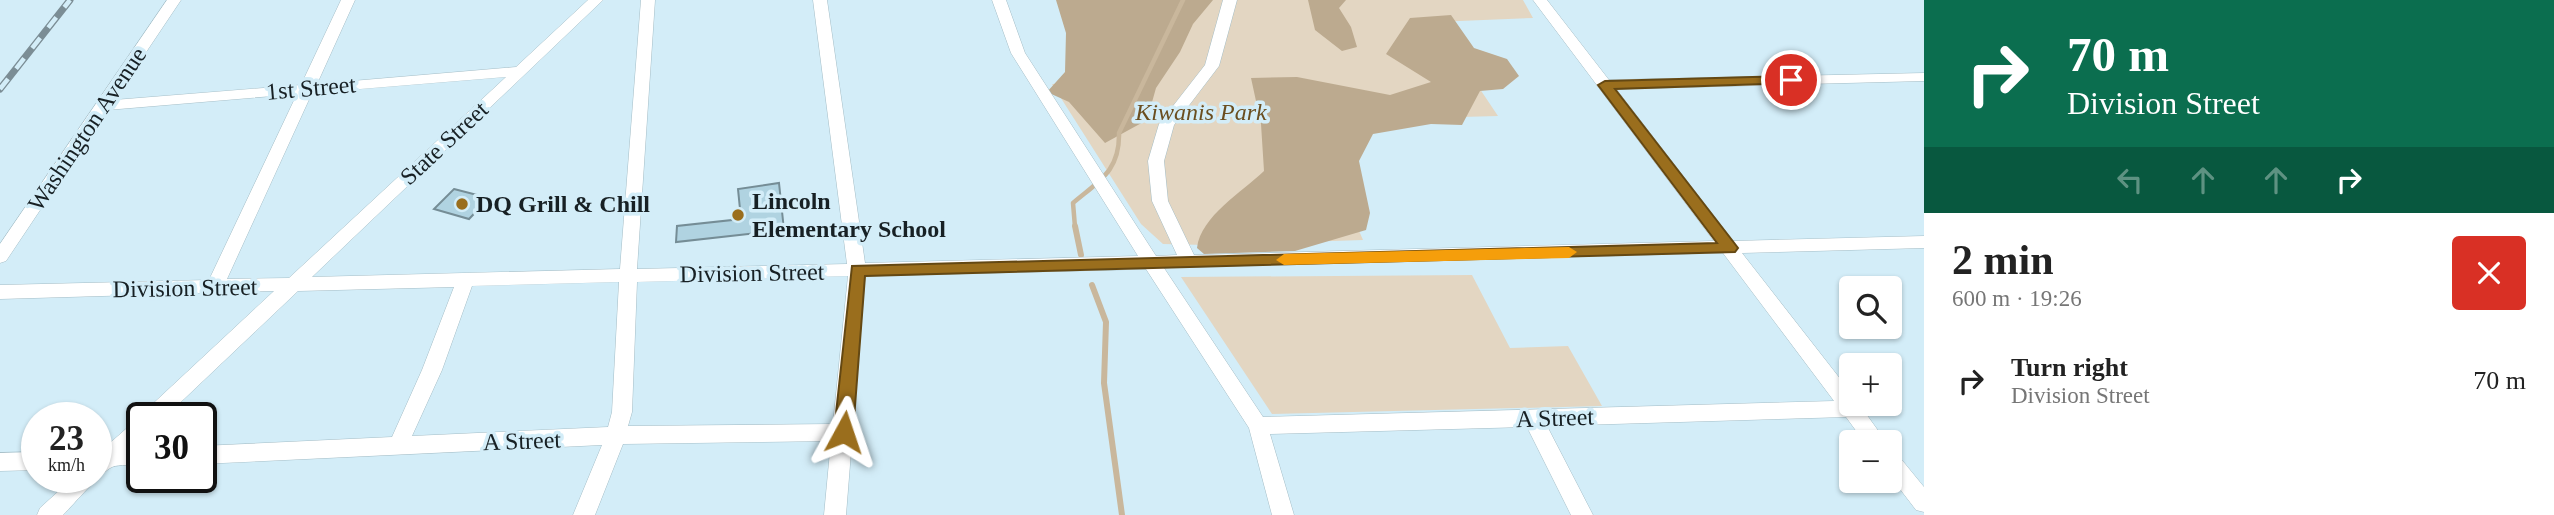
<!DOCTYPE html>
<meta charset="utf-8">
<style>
:root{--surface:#fff;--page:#f2f2f2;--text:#222;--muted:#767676}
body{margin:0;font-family:Georgia,serif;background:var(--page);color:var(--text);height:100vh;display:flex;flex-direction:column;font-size:26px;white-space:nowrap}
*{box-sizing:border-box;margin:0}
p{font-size:23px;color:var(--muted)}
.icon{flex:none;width:38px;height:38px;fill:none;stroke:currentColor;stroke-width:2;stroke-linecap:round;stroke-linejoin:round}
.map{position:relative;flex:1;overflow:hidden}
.sheet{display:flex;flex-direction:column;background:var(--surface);width:630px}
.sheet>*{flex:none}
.banner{background:#0b6e4f;color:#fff;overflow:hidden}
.controls{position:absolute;left:1839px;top:276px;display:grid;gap:14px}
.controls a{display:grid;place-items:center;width:63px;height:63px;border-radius:7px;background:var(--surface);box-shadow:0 2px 5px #0004;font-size:35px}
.speed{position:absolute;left:21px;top:402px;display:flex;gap:14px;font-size:35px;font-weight:700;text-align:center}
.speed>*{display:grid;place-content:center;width:91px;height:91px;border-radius:50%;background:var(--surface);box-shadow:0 2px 5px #0004;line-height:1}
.speed small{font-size:18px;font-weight:400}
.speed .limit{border:4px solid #111;border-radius:10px;background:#fff;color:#111}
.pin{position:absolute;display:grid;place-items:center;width:60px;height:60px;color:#fff;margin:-30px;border:4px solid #fff;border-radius:50%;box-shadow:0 2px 7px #0007}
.me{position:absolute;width:77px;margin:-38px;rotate:5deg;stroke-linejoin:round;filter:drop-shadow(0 0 5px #0008)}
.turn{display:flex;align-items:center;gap:24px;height:147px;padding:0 28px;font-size:32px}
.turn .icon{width:91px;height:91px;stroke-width:2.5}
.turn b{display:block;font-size:49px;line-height:60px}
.lanes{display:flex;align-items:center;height:66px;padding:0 28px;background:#0003;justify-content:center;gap:35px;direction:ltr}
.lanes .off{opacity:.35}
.round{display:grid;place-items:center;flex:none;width:74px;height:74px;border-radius:7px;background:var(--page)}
.head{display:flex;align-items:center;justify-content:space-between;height:119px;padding:0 28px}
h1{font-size:42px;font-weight:600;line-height:52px}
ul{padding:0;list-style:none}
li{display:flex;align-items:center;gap:21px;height:98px;padding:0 28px}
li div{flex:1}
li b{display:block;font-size:26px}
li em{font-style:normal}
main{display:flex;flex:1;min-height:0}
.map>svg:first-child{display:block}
</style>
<main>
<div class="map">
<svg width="1924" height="515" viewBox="0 0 1924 515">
<rect width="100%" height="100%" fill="#d3edf8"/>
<g fill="#e3d6c2">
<path d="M1093 0H1523L1533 18 1435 22 1498 116 1312 121 1363 240 1206 245 1163 244 1141 224 1052 84 1095 82Z"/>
<path d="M1472 275 1510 348 1568 346 1602 406 1272 414 1181 277Z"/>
</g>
<g fill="#bcaa8f">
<path d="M1056 0H1213L1193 24 1180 52 1156 88 1147 120 1105 143 1069 102 1047 92 1065 72 1066 33Z"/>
<path d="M1308 0H1346L1339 8 1351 27 1357 47 1342 51 1315 30Z"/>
<path d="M1451 15 1474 48 1507 59 1519 76 1503 89 1480 91 1462 125 1431 124 1373 134 1359 161 1370 213 1366 230 1295 251 1204 254 1197 248C1201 216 1242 192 1264 171L1261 124 1251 78 1297 77 1390 95 1431 82 1386 54 1410 18Z"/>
</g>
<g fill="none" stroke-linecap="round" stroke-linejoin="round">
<path stroke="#c9b79c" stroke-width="4.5" d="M1075 227 1073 203C1099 181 1120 171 1119 133L1183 0"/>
<g stroke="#c9b79c" stroke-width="6">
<path d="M1075 226 1081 255"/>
<path d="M1092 285 1106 322 1104 383 1122 515"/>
</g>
</g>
<g fill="#b0d3e1" stroke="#758d96" stroke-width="2">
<path d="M779 183 784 230 676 242 677 226 741 219 738 189Z"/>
<path d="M454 189 489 198 469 219 434 209Z"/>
</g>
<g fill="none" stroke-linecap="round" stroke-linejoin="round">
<g stroke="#a4bdc6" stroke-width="1">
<g id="minor">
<path d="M167 0H181L114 100 301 85 341 0H355L317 84 516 67 588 0H603L312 277 620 269 641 0H655L637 269 847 264 813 0H827L865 263 1138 256 1011 53 992 0H1006L1025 53 1156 256 1177 255 1152 201 1148 161 1159 124 1205 65 1223 0H1237L1219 66 1174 125 1164 161 1168 201 1194 255 1714 241 1533 0H1547L1609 80 1924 73V81L1616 89 1733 241 1924 236V248L1742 253 1852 394V404H1859L1887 443H1865L1846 417 1547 426 1593 515H1571L1527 427 1270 434 1294 515H1272L1249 428 1146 269 865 276 846 515H824L831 441 623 444 595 515H573L602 445 201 464V446L392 437 422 370 454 287 298 291 164 418H142V440L132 449 142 448V466C133 466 120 464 112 467 101 472 74 504 63 515H37L40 508 73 478H96V453L102 450 135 421 141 419 144 412 274 291 0 299V285L209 280 297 94 107 110 6 261 0 263V244ZM506 77 289 278 227 279 312 93ZM1723 253 1834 401 1263 417 1164 268ZM848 276 833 424 628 426 632 412 637 282ZM619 282 612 412 608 427 412 436 442 370 472 286Z"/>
<path d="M1890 451 1897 454 1924 487V512L1916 510 1890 476Z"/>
<path d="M37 452V470L0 471V453Z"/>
</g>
</g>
<use href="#minor" fill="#fff" fill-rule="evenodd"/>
<g stroke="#7b8d95" stroke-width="7">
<path id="rail" d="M0 89 70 0"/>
</g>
<use href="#rail" stroke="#d3edf8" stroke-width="4.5" stroke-dasharray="13" stroke-linecap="butt"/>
</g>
<path fill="#9a6e1d" stroke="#644813" stroke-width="2" d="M1791 76 1796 77V83L1615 89 1735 244 1738 248 1735 252 865 276 853 432 850 437 844 440 837 437 834 432 852 266 1717 243 1598 85 1605 81Z"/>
<path fill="#f59e0b" d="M1569 247 1577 252 1569 258 1284 265 1276 260 1284 254Z"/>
<g fill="#9a6e1d" stroke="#d3edf8" stroke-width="2.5">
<circle cx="462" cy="204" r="7"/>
<circle cx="738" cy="215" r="7"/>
</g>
<g text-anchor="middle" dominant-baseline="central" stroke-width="7" stroke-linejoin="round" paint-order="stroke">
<g font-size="24" fill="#172024" stroke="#d3edf8">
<text transform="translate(311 88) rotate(-5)">1st Street</text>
<text transform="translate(87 129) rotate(-56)">Washington Avenue</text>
<text transform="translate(444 143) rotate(-43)">State Street</text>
<text transform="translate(752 273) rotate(-1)">Division Street</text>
<text transform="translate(185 288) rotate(-1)">Division Street</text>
<text transform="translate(1555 418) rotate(-2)">A Street</text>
<text transform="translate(522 441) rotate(-2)">A Street</text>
</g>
<g font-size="24" font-style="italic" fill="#6a4e20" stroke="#d3edf8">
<text x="1201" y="112">Kiwanis Park</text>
</g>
<g font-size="24" font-weight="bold" fill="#172024" stroke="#d3edf8" text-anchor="start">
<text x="752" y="201">Lincoln<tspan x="752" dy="28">Elementary School</tspan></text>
<text x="476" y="204">DQ Grill &amp; Chill</text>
</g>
</g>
</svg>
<div class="controls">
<a><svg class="icon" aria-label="search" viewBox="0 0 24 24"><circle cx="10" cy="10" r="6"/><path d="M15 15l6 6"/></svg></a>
<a>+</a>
<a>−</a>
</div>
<div class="speed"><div>23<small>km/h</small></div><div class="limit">30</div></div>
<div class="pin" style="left:1791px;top:80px;background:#d93025"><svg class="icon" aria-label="arrive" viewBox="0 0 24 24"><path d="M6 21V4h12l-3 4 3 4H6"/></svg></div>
<svg class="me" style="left:844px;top:432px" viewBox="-20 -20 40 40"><path d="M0-17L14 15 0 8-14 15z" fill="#9a6e1d" stroke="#fff" stroke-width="4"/></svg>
</div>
<section class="sheet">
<div class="banner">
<div class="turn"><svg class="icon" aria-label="right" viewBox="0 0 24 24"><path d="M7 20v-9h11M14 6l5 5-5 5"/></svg><div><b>70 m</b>Division Street</div></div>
<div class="lanes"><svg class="icon off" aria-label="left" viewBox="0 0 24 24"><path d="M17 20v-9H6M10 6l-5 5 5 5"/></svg><svg class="icon off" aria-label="ahead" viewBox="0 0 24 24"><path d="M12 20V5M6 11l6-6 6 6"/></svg><svg class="icon off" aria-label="ahead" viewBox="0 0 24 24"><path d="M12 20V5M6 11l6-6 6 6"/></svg><svg class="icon" aria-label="right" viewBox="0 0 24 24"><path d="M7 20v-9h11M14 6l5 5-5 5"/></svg></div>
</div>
<div class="head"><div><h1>2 min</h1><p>600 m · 19:26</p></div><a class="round" style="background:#d93025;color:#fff"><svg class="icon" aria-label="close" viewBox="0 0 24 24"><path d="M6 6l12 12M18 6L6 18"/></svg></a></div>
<ul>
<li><svg class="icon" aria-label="right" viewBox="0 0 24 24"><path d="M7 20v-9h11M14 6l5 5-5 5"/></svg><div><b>Turn right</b><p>Division Street</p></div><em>70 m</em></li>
</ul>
</section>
</main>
